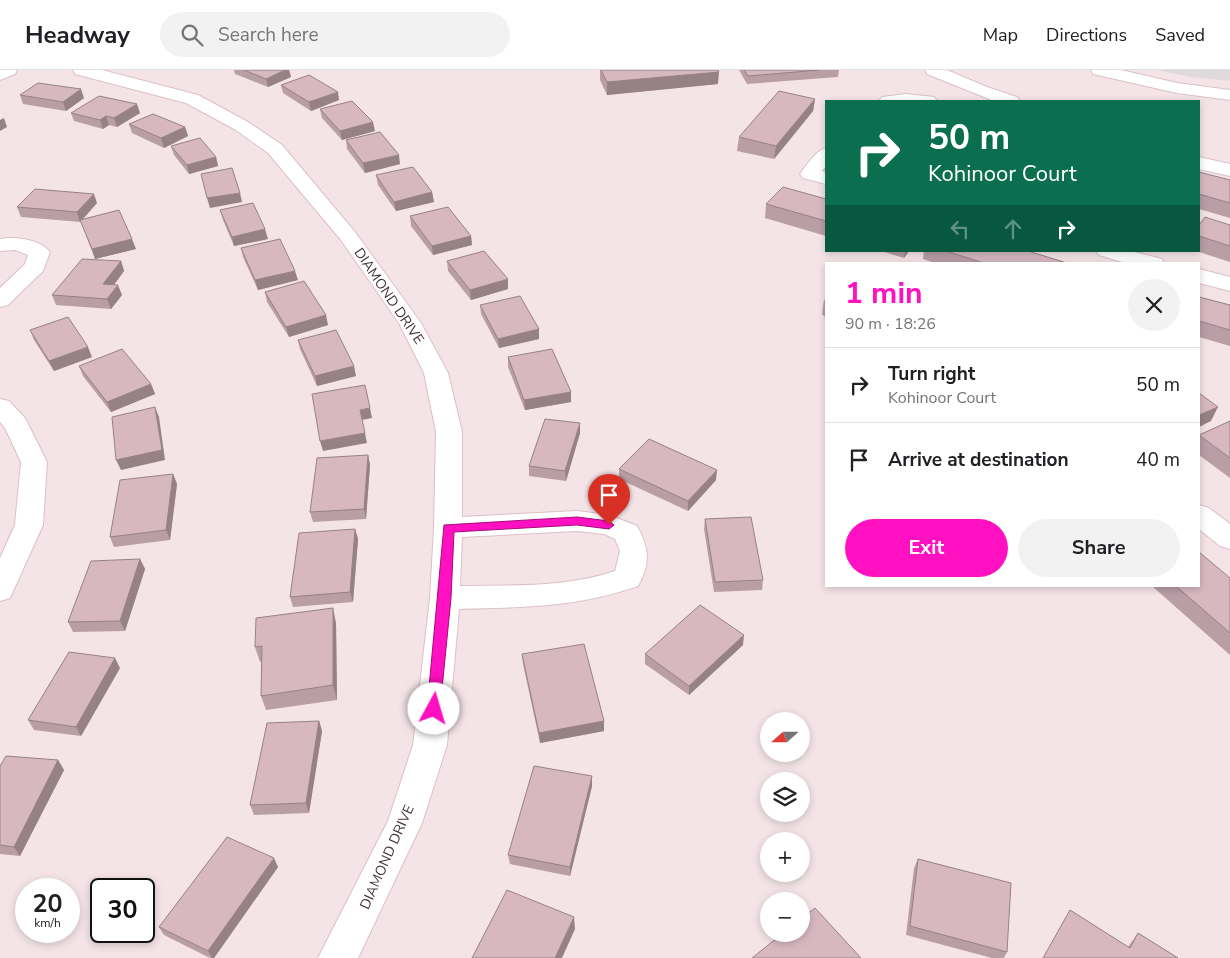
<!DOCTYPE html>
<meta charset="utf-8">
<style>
:root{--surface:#fff;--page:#f2f2f2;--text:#202124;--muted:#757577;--line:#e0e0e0;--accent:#ff10c1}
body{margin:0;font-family:"Nunito Sans",sans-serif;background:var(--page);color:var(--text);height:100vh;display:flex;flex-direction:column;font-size:19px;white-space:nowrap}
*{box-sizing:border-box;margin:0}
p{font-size:16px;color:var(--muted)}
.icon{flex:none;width:28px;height:28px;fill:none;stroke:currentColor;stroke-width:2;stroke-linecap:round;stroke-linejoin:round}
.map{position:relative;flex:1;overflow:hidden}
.drawer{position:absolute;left:825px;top:192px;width:375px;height:325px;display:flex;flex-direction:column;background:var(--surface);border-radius:0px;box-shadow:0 2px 8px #0003}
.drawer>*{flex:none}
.top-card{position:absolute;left:825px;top:30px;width:375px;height:152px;border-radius:0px;box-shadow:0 2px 8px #0003;background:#0b6e4f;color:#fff;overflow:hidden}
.needle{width:32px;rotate:249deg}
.controls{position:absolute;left:760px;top:642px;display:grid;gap:10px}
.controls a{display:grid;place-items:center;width:50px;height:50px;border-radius:50%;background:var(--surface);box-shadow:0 2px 8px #0003;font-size:25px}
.speed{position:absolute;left:15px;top:808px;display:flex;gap:10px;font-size:25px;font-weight:700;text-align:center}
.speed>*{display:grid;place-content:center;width:65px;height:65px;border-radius:50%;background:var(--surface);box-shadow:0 2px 8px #0003;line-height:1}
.speed small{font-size:12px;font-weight:400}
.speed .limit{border:2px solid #111;border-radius:8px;background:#fff;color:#111}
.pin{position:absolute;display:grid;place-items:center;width:42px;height:42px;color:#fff;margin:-51px -21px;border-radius:50% 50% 50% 0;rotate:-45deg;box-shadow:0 0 5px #0007}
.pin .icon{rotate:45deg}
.me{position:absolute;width:55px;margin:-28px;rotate:6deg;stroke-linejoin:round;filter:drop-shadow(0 0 4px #0008)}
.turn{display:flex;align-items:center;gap:18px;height:105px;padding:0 20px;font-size:22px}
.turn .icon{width:65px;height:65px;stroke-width:2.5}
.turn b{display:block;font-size:35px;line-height:42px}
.lanes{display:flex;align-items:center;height:48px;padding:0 20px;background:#0003;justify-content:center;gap:25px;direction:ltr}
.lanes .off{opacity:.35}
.round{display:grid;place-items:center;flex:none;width:52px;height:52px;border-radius:26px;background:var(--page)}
.overview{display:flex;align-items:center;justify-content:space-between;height:85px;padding:0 20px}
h1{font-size:30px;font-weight:700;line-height:38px;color:var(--accent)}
.primary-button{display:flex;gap:10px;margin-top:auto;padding:10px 20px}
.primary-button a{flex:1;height:58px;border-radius:30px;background:var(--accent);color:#fff;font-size:20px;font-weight:700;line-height:58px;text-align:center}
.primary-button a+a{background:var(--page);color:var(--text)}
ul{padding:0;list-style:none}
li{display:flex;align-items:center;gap:15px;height:75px;padding:0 20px;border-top:1px solid var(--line)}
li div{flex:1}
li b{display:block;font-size:19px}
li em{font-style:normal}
header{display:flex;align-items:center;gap:30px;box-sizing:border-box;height:70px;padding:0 25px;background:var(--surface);border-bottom:1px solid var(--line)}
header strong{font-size:24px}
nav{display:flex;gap:28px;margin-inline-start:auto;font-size:18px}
.search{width:350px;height:45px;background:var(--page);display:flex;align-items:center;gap:12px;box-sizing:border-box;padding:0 18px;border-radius:28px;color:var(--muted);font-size:19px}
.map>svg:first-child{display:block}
</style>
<header>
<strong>Headway</strong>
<div class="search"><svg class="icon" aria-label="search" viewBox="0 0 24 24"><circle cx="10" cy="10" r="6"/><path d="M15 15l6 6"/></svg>Search here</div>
<nav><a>Map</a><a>Directions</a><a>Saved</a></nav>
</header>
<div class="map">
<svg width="1230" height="888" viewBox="0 0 1230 888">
<rect width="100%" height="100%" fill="#f4e4e7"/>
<path fill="#e1dadc" d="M1156 0H1230V11L1191 7Z"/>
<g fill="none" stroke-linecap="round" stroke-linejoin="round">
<g stroke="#dbc0c6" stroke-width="2">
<g id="minor">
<path d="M0 0H17L15 4 0 10Z"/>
<path d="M73 0H102L198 25 248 52 282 75 355 162 421 253 448 303 462 362V447L577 441 609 445 637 456C649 478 651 493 638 516 574 538 525 537 459 539L447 675 422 753 358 888H318L388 751 413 675 430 528 434 458 436 362 424 303 399 253 341 170 268 83 236 60 186 33 75 4ZM577 461 604 464 615 469 620 481 615 501C565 518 512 515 460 516L462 467Z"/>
<path d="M925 0H947L987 17 1017 27 1020 31H994L927 4Z"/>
<path d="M1091 0H1121L1177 13 1230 20V30L1177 23 1093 4Z"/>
<path d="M906 24 934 27 937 31H879L882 27Z"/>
<path d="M826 78V96L822 101 826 102V114L803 108 800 104C807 95 815 81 826 78Z"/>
<path d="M1199 87 1230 94V106L1199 99Z"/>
<path d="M10 168C23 168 42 171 50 182L43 201 8 235 0 237V218L25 194 28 185 15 180 0 181V169Z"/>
<path d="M1096 181H1131L1162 189 1165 194H1129L1099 185Z"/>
<path d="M1199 199 1230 207V221L1199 213Z"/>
<path d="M0 329 9 331 25 348 47 392 43 455 10 528 0 531V488L15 455 21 392 5 358 0 352Z"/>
<path d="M1199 435 1209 438 1230 454V479L1220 476 1199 459Z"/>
</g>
</g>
<use href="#minor" fill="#fff" fill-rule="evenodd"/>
</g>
<g fill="#b99ea6">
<path d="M234 0H289L291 7 268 17 235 4Z"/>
<path d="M600 0H718V14L607 25 600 10Z"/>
<path d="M739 0H839L838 7 747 14Z"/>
<path d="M281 15 339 30 311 41 283 23Z"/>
<path d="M20 25 84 28 66 41 23 34Z"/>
<path d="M815 29 813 41 774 89 737 81 739 67Z"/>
<path d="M320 39 375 61 342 70 322 48Z"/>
<path d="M71 43H140L117 57 109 55 103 59 74 51Z"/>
<path d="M129 54 185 57 188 66 164 78 132 63Z"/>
<path d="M346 70 400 94 365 103 347 79Z"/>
<path d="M171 76 216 87 218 96 189 104 174 85Z"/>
<path d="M1199 102 1230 110V148L1199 139Z"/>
<path d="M376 105 432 122 434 132 396 141 378 115Z"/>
<path d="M826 129V166L765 148 766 134Z"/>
<path d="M97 133 83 149 136 179 95 189 81 152 21 147 17 137Z"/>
<path d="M220 140 268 169 234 176 223 150Z"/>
<path d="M410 146 471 166 472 175 433 185 411 156Z"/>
<path d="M1199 155H1230V192L1196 181H1199Z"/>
<path d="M241 178 298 210 258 220 243 187Z"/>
<path d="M881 181H909L904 188Z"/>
<path d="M924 181H1028L1070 194H938L923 189Z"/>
<path d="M121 191 124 201 114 215 122 225 111 239 56 235 52 225Z"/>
<path d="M447 191 508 219 471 230 448 201Z"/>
<path d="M265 222 328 255 289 267 267 232Z"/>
<path d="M1199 227 1230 235V276L1199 267Z"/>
<path d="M826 229V248L822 244 824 230Z"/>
<path d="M480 235 539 259V269L499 278 481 244Z"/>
<path d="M30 260 92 287 54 301 34 270Z"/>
<path d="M298 270 356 306 317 316 300 279Z"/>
<path d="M508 287 571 332 525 340 508 297Z"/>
<path d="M79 296 151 314 155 324 111 342 83 306Z"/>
<path d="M1230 351V408L1199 385V365Z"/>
<path d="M580 353V363L566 411 529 406V396Z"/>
<path d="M368 385 370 395 366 449 313 452 310 442Z"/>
<path d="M619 399 716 410 688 441 619 409Z"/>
<path d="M173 404 177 414 170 470 114 477 110 467Z"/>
<path d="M705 449 763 510 762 520 714 522 704 459Z"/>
<path d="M355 459 358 469 353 532 293 537 290 527Z"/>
<path d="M140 489 145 499 125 561 73 562 68 552Z"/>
<path d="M1230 508V585L1152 516H1199Z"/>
<path d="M336 553 337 630 266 640 261 626 262 591 260 592 255 577Z"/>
<path d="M743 575 689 625 645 594V584Z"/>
<path d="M522 584 604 661 540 673 523 594Z"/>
<path d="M120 598 81 666 34 660 28 650Z"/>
<path d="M319 651 322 661 309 743 254 745 250 735Z"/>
<path d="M58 690 64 700 20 786 0 784V696Z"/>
<path d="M592 706V716L570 806 510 794 508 785Z"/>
<path d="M918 789 1007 882 1004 888H992L906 865 914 798Z"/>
<path d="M278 797 214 888H210L164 865 159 857Z"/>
<path d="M1070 840 1128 877 1138 863 1178 888H1043Z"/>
</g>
<g fill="#968187">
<path d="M285 0H289L291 7 268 17 266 9Z"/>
<path d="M719 2 718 14 607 25V12Z"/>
<path d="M81 19 84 28 66 41 63 32Z"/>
<path d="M338 22 339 30 311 41 309 32Z"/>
<path d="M815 29 813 41 774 89 776 76Z"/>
<path d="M137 34 140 43 117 57 114 48Z"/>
<path d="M106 46 109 55 103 59 100 50Z"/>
<path d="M4 48 7 57 0 61V50Z"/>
<path d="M373 52 375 61 342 70 340 61Z"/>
<path d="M185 57 188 66 164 78 161 68Z"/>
<path d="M399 85 400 94 365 103 363 93Z"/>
<path d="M216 87 218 96 189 104 187 95Z"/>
<path d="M432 122 434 132 396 141 394 132Z"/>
<path d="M240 123 242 132 210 138 207 128Z"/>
<path d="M94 124 97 133 80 152 77 142Z"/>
<path d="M265 159 268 169 234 176 232 167Z"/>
<path d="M471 166 472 175 433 185 432 176Z"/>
<path d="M132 169 136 179 95 189 92 179Z"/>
<path d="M905 181H909L904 188Z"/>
<path d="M121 191 124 201 107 224 103 214Z"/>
<path d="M295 201 298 210 258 220 255 210Z"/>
<path d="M508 209V219L471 230 470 220Z"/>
<path d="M118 215 122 225 111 239 107 229Z"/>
<path d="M326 245 328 255 289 267 286 257Z"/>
<path d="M539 259V269L499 278 498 269Z"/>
<path d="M88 277 92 287 54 301 49 291Z"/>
<path d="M354 296 356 306 317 316 315 306Z"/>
<path d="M151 314 155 324 111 342 107 332Z"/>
<path d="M571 322V332L525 340 524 330Z"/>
<path d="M155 337 159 347 165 390 121 400 116 390Z"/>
<path d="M1218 337 1211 351 1199 357V345Z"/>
<path d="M370 338 372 348 362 350 360 340Z"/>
<path d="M580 353V363L566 411 565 401Z"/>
<path d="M365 363 367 373 323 381 320 371Z"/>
<path d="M368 385 370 395 366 449 364 439Z"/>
<path d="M717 400 716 410 688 441V431Z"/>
<path d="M173 404 177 414 170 470 166 460Z"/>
<path d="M355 459 358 469 353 532 350 522Z"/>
<path d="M140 489 145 499 125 561 120 551Z"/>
<path d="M333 538 336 553 337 630 333 615Z"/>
<path d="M744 565 743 575 689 625V616Z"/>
<path d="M115 588 120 598 81 666 76 657Z"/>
<path d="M319 651 322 661 309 743 306 733Z"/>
<path d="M604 651V661L540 673 539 663Z"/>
<path d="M58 690 64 700 20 786 14 777Z"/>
<path d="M592 706V716L570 806V797Z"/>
<path d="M274 788 278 797 214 888H212L208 881Z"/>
<path d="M574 847 575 859 562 888H555Z"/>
</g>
<g fill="#d7b8c1" stroke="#968187">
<path d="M244 0H285L266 9Z"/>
<path d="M601 0H718L719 2 607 12Z"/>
<path d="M744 0H819L748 6Z"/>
<path d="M309 5 338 22 309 32 281 15Z"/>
<path d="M38 13 81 19 63 32 20 25Z"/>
<path d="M779 21 815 29 776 76 739 67Z"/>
<path d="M99 26 137 34 114 48 106 46 100 50 71 43Z"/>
<path d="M352 31 373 52 340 61 320 39Z"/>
<path d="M153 44 185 57 161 68 129 54Z"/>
<path d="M380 62 399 85 363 93 346 70Z"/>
<path d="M200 68 216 87 187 95 171 76Z"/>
<path d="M413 97 432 122 394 132 376 105Z"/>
<path d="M232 98 240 123 207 128 201 104Z"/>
<path d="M1199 102 1230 110V133L1199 124Z"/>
<path d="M783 117 826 129V151L766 134Z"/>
<path d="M35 119 94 124 77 142 17 137Z"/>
<path d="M253 133 265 159 232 167 220 140Z"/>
<path d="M448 137 471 166 432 176 410 146Z"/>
<path d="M119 140 132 169 92 179 80 150Z"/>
<path d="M1205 147 1230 155V176L1199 166V155Z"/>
<path d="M280 169 295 201 255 210 241 178Z"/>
<path d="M484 181 508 209 470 220 447 191Z"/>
<path d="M946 181H1028L1070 194H987Z"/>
<path d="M82 189 121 191 103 214 118 215 107 229 52 225Z"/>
<path d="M304 211 326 245 286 257 265 222Z"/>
<path d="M520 226 539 259 498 269 480 235Z"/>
<path d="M1199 227 1230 235V260L1199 251Z"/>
<path d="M68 247 88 277 49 291 30 260Z"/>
<path d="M336 260 354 296 315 306 298 270Z"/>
<path d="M122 279 151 314 107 332 79 296Z"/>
<path d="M552 279 571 322 524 330 508 287Z"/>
<path d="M365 315 370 338 360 340 365 363 320 371 312 324Z"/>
<path d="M1199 323 1218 337 1199 345Z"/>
<path d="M155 337 162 380 116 390 112 347Z"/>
<path d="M545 349 580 353 565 401 529 396Z"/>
<path d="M1230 351V388L1199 365Z"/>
<path d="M649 369 717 400 688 431 619 399Z"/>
<path d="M368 385 364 439 310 442 317 388Z"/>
<path d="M173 404 166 460 110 467 120 410Z"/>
<path d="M751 447 763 510 715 512 705 449Z"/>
<path d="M355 459 350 522 290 527 299 463Z"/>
<path d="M1199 482 1230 508V563L1176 516H1199Z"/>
<path d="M140 489 120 551 68 552 91 491Z"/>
<path d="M700 535 744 565 689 616 645 584Z"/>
<path d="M333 538V615L261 626 262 576 255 577 256 548Z"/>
<path d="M584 574 604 651 539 663 522 584Z"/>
<path d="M69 582 115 588 76 657 28 650Z"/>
<path d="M319 651 306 733 250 735 267 653Z"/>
<path d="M6 686 58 690 14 777 0 775V696Z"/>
<path d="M534 696 592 706 570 797 508 785Z"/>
<path d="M227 767 274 788 208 881 159 857Z"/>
<path d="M918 789 1011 813 1007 882 910 856Z"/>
<path d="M507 820 574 847 555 888H472Z"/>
<path d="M815 838 861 888H752L782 864H801V849Z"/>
<path d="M1070 840 1130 878 1138 863 1178 888H1043Z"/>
</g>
<path fill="#ff10c1" stroke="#a60a7d" d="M577 447 609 451 614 455 609 459 577 455 454 462 451 528 440 639 438 643 434 644 429 643 427 639 444 455Z"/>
<g text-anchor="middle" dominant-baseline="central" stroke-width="5" stroke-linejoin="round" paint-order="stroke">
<g font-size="14" fill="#473339" stroke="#fff">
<text transform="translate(389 226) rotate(56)">DIAMOND DRIVE</text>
<text transform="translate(387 787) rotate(-66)">DIAMOND DRIVE</text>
</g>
</g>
</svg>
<div class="controls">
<a><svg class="needle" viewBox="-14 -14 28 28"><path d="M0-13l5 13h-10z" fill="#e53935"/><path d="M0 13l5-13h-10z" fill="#757577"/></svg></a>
<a><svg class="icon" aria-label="layers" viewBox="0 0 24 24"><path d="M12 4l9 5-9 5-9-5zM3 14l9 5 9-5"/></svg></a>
<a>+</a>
<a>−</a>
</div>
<div class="speed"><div>20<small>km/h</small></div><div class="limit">30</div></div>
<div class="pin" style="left:609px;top:455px;background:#d93025"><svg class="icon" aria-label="arrive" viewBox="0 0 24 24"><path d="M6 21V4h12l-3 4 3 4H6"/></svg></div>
<svg class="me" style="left:434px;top:639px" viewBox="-20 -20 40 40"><circle r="19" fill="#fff"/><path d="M0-13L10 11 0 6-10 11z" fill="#ff10c1"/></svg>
<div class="top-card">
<div class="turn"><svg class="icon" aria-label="right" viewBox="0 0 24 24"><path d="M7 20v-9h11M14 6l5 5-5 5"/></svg><div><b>50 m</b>Kohinoor Court</div></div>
<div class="lanes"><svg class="icon off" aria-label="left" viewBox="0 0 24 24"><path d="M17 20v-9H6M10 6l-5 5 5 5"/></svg><svg class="icon off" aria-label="ahead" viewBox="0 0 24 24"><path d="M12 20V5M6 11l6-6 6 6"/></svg><svg class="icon" aria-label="right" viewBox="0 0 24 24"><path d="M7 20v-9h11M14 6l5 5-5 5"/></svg></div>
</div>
<section class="drawer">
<div class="overview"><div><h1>1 min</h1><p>90 m · 18:26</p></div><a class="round"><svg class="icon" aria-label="close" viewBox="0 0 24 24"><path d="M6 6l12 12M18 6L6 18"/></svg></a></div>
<ul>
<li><svg class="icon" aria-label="right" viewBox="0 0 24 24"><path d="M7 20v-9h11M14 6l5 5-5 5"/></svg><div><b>Turn right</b><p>Kohinoor Court</p></div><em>50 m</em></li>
<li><svg class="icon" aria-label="arrive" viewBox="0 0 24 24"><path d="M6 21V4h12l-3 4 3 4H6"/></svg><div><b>Arrive at destination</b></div><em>40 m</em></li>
</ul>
<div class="primary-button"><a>Exit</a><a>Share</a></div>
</section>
</div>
